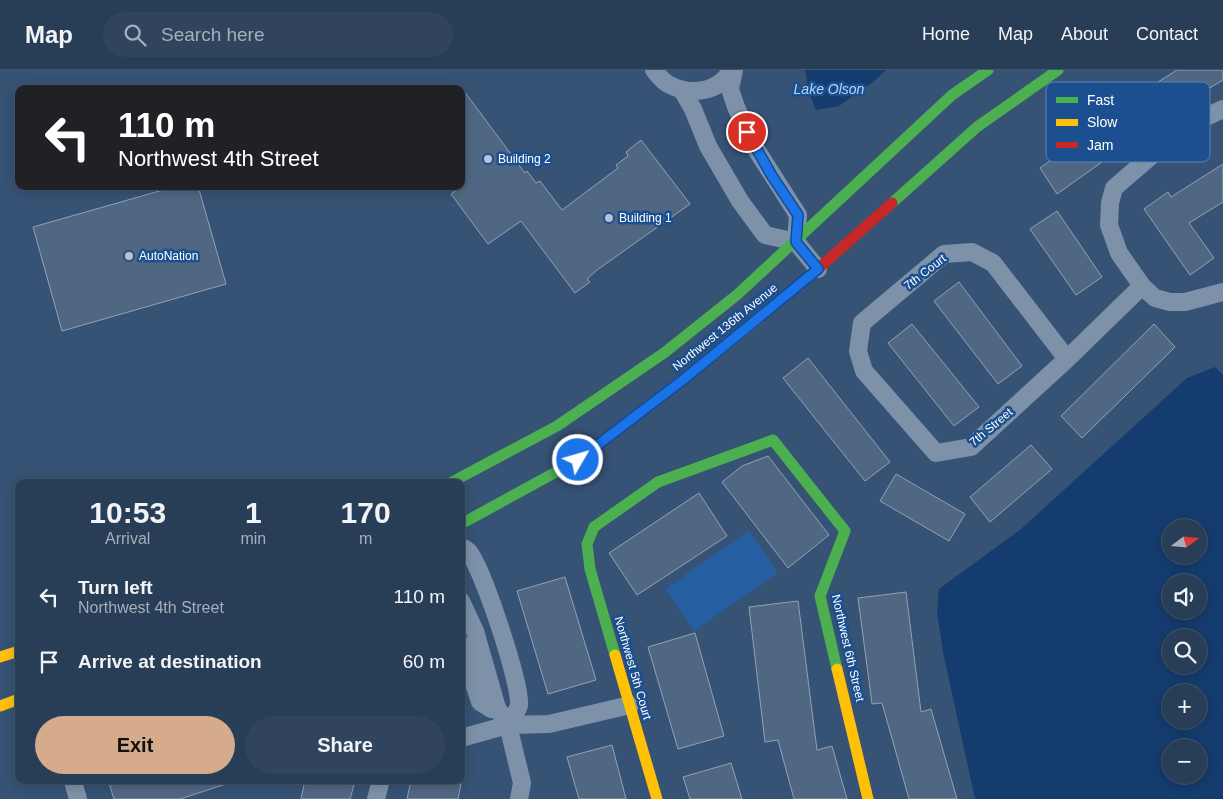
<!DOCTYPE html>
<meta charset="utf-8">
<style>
:root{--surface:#283e57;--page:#30455d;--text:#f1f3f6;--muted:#a5aeba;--line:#44576d;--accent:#d6ab8b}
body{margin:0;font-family:Helvetica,sans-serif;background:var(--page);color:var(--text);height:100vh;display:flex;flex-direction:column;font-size:19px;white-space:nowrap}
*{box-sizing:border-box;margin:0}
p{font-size:16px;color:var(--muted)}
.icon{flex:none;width:28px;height:28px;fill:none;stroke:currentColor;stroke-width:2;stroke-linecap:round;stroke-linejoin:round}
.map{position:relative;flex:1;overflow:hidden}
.sheet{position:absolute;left:15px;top:409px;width:450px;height:305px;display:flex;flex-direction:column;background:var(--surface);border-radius:10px;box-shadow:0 2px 12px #0003,0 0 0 1px var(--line)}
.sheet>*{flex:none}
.banner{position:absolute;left:15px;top:15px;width:450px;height:105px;border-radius:10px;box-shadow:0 2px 12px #0003,0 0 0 1px var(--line);background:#202124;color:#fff;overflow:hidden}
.needle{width:32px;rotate:74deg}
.fabs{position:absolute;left:1162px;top:449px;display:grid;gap:10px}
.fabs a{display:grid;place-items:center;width:45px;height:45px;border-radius:50%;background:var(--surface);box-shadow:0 2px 12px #0003,0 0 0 1px var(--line);font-size:25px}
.pin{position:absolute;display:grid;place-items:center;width:42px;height:42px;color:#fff;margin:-21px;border:2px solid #fff;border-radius:50%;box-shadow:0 1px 5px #0007}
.me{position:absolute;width:55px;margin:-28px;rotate:52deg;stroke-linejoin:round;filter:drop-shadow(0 0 4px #0008)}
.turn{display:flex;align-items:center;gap:18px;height:105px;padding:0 20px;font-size:22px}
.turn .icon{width:65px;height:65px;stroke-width:2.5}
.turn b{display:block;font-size:35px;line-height:42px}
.eta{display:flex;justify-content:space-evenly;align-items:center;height:85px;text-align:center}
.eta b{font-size:30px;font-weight:700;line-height:35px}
.cta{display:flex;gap:10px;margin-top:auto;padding:10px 20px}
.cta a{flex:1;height:58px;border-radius:30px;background:var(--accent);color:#111;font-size:20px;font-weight:700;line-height:58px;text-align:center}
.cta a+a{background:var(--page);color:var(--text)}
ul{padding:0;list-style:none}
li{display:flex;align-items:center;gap:15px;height:65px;padding:0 20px}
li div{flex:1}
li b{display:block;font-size:19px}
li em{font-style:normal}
header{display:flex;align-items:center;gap:30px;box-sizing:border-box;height:70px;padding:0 25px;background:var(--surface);border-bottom:1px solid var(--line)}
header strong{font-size:24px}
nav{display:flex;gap:28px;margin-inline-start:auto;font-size:18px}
.search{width:350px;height:45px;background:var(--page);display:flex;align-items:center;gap:12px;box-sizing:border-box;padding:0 18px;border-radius:28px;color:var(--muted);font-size:19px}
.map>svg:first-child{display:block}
</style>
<header>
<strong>Map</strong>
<div class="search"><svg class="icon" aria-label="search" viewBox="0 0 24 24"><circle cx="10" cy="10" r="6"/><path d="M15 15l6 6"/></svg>Search here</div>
<nav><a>Home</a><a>Map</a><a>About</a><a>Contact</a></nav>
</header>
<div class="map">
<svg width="1223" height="729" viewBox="0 0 1223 729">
<rect width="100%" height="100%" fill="#365274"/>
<path fill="#265fa1" d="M749 461 778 503 694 561 665 519Z"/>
<g fill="#153c6e" fill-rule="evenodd">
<path d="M805 0H886L873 12 839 36 816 40 809 23Z"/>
<path d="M1215 297 1223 305V729H975L943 582 937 541 939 519 1021 459 1187 308ZM1171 458H1199V485H1171ZM1171 512H1199V540H1171ZM1171 568H1199V595H1171ZM1171 622H1199V650H1171ZM1171 678H1199V705H1171Z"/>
</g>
<g fill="#506783" stroke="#92a2b6">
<path d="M1177 0H1223V10L1163 46 1164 48 1057 124 1040 98 1159 13 1158 12Z"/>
<path d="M461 17 525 103 527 101 536 113 540 111 562 140 618 98 616 95 628 86 626 82 641 70 690 134 597 200 587 209 590 212 575 223 521 151 488 174 451 124 461 117Z"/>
<path d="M1223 94V132L1189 153 1214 188 1190 205 1144 139 1168 122 1171 127Z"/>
<path d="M177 116H198L226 214 62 261 33 157Z"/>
<path d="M1057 141 1102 207 1076 225 1030 159Z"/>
<path d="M959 212 1022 296 998 314 934 231Z"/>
<path d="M912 254 979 337 954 356 888 273Z"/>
<path d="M1154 254 1175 277 1082 368 1061 346Z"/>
<path d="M808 288 890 392 865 411 783 308Z"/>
<path d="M1031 375 1052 399 990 452 970 427Z"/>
<path d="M768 386 829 465 788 498 722 412 742 396Z"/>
<path d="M896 404 965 444 949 471 880 431Z"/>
<path d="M699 423 727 466 637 525 609 483Z"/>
<path d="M565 507 596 610 548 624 517 521Z"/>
<path d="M906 522 921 642 931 639 957 729H909L882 633 872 634 858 528Z"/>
<path d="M798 531 817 680 832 676 847 729H794L778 670 765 672 749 537Z"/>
<path d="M695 563 724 666 678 679 648 577Z"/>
<path d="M612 675 626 729H579L567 687Z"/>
<path d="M731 693 742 729H690L683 707Z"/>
<path d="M108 710H229V713L180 729H114Z"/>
<path d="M305 710H333L354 715 350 729H301Z"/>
<path d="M411 710H441L461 714 458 729H407Z"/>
</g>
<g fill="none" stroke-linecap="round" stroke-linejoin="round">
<g stroke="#7d92a8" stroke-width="18">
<path d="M654 0C658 5 662 11 668 14 689 26 719 23 731 0"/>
<path d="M734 0 730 19 736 37 752 73 798 145 796 172"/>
<path d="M682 20 693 39 708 76 740 131 765 165 796 172 818 199"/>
<path d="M1223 39 1193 53 1172 68 1114 118 1110 133 1109 155 1119 183 1142 216 1155 228 1170 232H1185L1223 222"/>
<path d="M1067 289 993 193 972 182 944 184 862 253 858 281 864 301 936 383 971 377 1067 289 1142 216"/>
<path d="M461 477C463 478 466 479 468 481 482 496 521 614 519 635 518 641 511 649 508 655"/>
<path d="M461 531 475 561 497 638 508 655 522 713 519 729"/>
<path d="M461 574 480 632 491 639 497 638"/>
<path d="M461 668 508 655 549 654 630 635"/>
<path d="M76 710 74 715 78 729"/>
<path d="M376 729 381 710"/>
</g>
<g stroke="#4caf50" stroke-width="11">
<path d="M892 133 977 57 1058 0"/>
<path d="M452 412 557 356 664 283 738 224 952 25 988 0"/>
<path d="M461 454 578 390 684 309 758 249"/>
<path d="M615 585 590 499 587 474 594 457 658 412 773 370 845 461 820 526 837 599"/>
</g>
<g stroke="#ffc107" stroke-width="11">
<path d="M615 585 657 729"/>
<path d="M0 587 19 581"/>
<path d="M837 599 868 729"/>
<path d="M0 636 19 629"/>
</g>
<path stroke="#c62828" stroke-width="11" d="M758 249 818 199 892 133"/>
</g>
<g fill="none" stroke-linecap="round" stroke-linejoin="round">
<g stroke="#114b97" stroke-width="12">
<path id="route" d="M578 390 684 309 818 199 796 172 798 145 772 106 747 62"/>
</g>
<use href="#route" stroke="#1a73e8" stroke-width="9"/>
</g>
<g fill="#b9c2ce" stroke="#1b4f8f" stroke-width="2">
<circle cx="488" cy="89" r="5"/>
<circle cx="609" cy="148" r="5"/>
<circle cx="129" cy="186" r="5"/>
</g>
<g text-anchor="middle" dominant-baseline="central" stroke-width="5" stroke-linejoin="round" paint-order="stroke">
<g font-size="12" fill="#fff" stroke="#1b4f8f" text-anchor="start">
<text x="498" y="89">Building 2</text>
<text x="619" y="148">Building 1</text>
<text x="139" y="186">AutoNation</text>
</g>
<g font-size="12" fill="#fff" stroke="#1b4f8f">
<text transform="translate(925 202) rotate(-38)">7th Court</text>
<text transform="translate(725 257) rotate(-39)">Northwest 136th Avenue</text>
<text transform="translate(991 357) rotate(-40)">7th Street</text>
<text transform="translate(848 578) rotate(77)">Northwest 6th Street</text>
<text transform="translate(633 598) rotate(74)">Northwest 5th Court</text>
</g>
<g font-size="14" font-style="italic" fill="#b5d3f5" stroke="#1b4f8f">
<text x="829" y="19">Lake Olson</text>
</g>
</g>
<rect x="1046" y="12" width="164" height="80" rx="8" fill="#1b4f8f" stroke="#5f84b1" stroke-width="1"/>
<rect x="1056" y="27" width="22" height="6" fill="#4caf50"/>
<rect x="1056" y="49" width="22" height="7" fill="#ffc107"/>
<rect x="1056" y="72" width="22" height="6" fill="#c62828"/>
<g font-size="14" fill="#fff">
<text x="1087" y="35">Fast</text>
<text x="1087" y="57">Slow</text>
<text x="1087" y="80">Jam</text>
</g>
</svg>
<div class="fabs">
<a><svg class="needle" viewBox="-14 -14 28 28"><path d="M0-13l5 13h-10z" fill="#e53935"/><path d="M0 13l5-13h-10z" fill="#a5aeba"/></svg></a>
<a><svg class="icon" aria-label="sound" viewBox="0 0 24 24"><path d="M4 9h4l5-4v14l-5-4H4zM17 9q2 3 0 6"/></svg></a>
<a><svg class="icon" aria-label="search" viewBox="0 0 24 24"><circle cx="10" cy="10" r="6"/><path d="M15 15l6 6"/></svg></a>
<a>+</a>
<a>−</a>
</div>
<div class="pin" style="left:747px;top:62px;background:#d93025"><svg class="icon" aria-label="arrive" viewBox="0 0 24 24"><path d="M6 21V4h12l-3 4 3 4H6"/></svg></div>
<svg class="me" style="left:578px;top:390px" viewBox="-20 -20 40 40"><circle r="17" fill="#1a73e8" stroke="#fff" stroke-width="3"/><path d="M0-11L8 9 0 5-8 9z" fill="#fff"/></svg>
<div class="banner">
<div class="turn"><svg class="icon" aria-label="left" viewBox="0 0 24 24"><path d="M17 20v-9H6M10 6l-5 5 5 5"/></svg><div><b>110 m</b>Northwest 4th Street</div></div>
</div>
<section class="sheet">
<div class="eta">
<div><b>10:53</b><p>Arrival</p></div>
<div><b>1</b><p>min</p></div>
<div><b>170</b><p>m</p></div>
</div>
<ul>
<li><svg class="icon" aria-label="left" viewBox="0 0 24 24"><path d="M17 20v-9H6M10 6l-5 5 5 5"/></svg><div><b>Turn left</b><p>Northwest 4th Street</p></div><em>110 m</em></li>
<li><svg class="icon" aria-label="arrive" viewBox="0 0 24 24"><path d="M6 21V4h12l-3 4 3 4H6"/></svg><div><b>Arrive at destination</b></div><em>60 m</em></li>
</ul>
<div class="cta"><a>Exit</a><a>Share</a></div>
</section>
</div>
